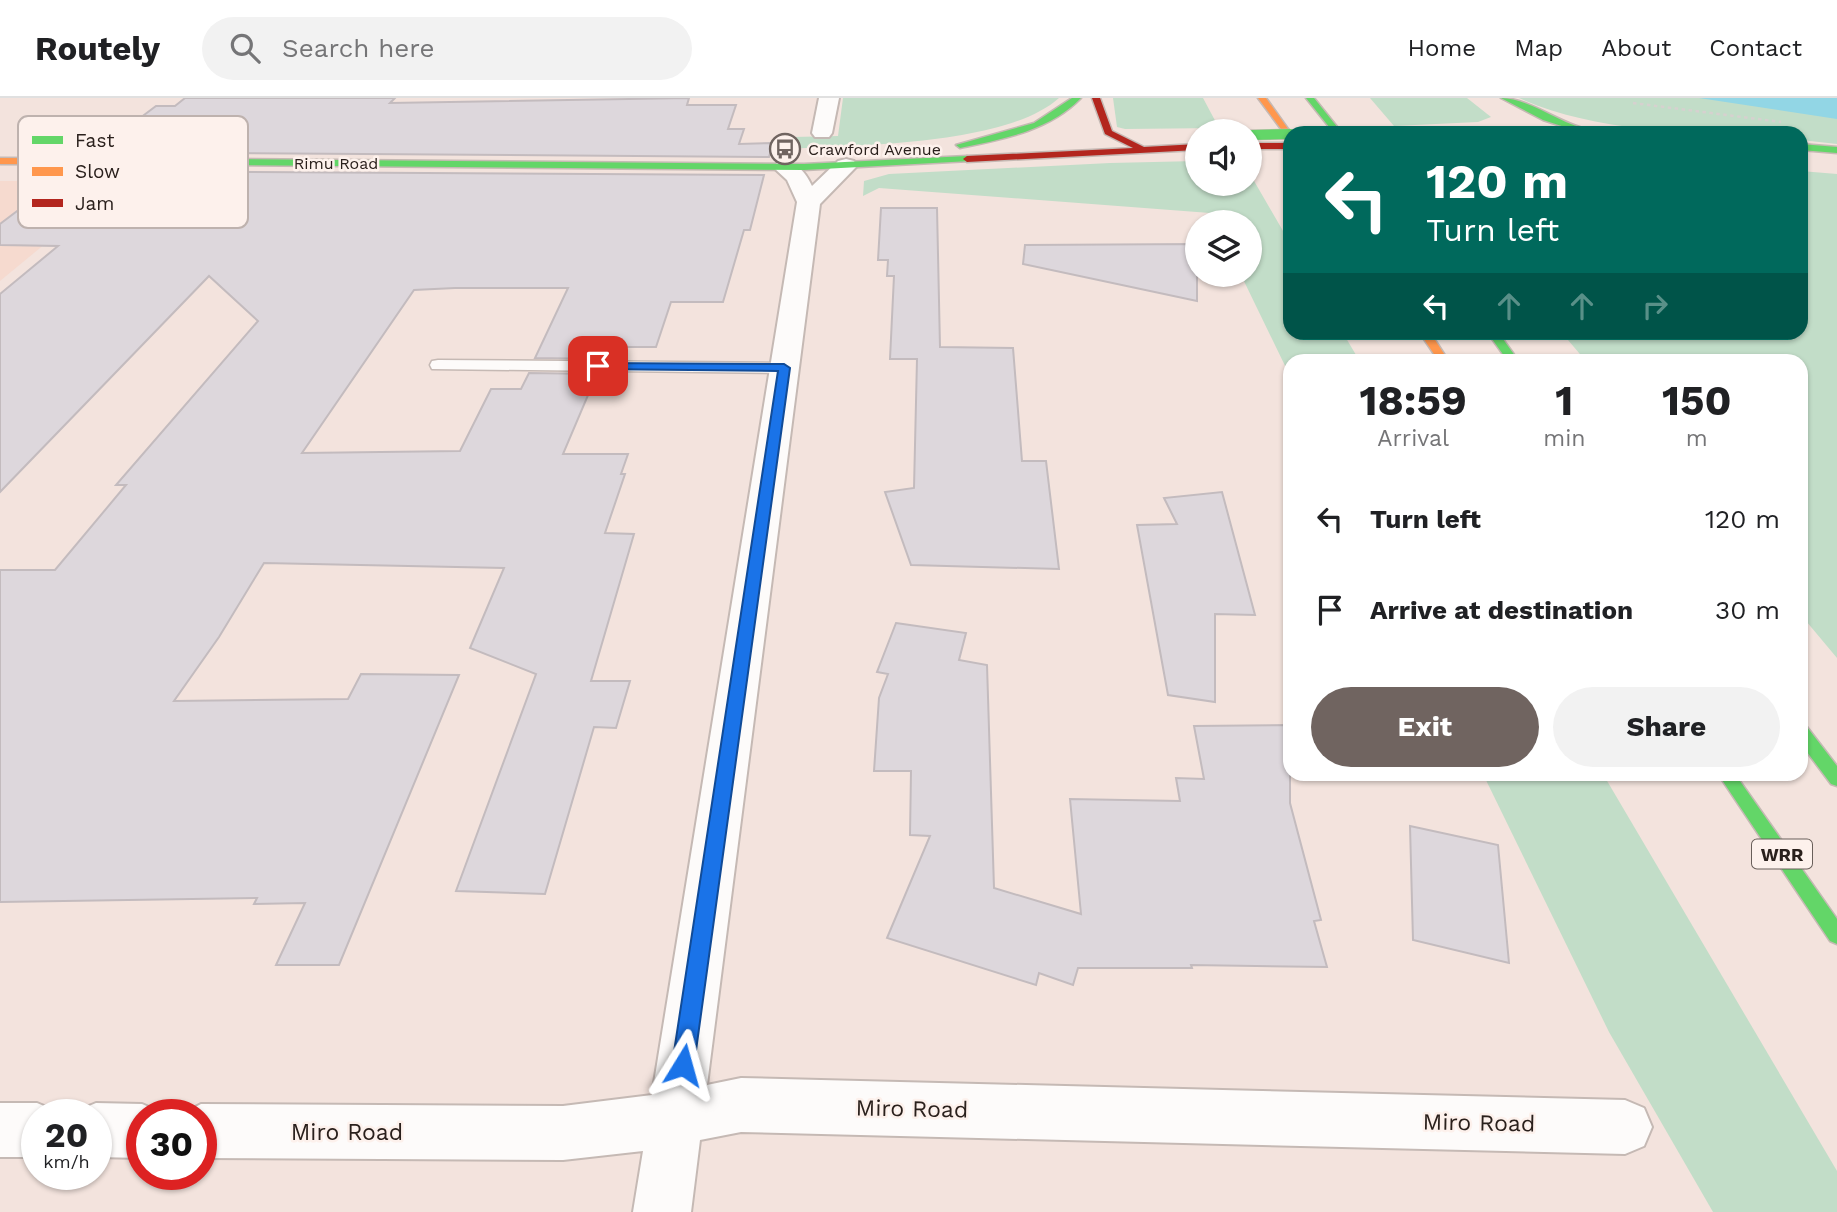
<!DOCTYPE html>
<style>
:root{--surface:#fff;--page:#f2f2f2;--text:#202124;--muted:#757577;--line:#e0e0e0;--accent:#706460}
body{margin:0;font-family:"Work Sans",sans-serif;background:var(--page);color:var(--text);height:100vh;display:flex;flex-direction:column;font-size:26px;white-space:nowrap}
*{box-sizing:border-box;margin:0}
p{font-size:23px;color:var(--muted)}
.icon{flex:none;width:38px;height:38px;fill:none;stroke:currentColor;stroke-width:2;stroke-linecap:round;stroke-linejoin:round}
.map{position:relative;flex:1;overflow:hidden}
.drawer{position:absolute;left:1283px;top:256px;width:525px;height:427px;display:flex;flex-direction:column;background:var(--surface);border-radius:21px;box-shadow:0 2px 5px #0004}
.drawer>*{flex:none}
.guide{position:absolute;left:1283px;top:28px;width:525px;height:214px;border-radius:21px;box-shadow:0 2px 5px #0004;background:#00695c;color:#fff;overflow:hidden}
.fabs{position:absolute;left:1185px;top:21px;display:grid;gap:14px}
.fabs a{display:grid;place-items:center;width:77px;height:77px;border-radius:50%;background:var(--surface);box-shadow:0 2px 5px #0004;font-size:35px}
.speed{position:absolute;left:21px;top:1001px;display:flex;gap:14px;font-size:35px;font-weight:700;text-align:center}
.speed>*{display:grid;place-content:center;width:91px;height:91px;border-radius:50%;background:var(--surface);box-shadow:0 2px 5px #0004;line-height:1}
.speed small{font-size:18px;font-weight:400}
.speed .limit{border:10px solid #d22;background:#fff;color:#111}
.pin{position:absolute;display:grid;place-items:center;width:60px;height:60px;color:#fff;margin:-30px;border-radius:14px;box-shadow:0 4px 10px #0006}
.me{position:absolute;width:77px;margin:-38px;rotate:8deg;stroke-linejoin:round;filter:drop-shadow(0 0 5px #0008)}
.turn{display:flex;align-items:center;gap:24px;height:147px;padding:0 28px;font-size:32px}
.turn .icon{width:91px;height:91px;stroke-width:2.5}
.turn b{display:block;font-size:49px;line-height:60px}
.lanes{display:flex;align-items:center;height:66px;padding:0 28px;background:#0003;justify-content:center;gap:35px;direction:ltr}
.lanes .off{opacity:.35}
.eta{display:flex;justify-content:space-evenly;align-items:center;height:119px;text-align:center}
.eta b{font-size:42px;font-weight:700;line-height:49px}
.cta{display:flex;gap:14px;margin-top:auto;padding:14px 28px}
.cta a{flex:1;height:80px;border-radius:42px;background:var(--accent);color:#fff;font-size:28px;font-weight:700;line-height:80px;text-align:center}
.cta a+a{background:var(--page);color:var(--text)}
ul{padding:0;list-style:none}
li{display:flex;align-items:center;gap:21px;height:91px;padding:0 28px}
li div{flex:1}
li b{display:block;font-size:26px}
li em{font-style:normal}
header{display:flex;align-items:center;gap:42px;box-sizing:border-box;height:98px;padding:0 35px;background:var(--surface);border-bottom:2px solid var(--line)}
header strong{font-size:33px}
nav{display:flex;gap:38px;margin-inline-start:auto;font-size:24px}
.search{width:490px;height:63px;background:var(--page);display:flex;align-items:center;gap:18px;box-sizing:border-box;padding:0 24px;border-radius:38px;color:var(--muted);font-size:26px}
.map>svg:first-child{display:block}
</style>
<header>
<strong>Routely</strong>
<div class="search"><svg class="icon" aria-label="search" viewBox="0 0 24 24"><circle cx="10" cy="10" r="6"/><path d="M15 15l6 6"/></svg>Search here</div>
<nav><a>Home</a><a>Map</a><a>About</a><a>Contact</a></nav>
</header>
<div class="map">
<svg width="1837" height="1114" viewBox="0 0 1837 1114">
<rect width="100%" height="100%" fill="#f3e3dd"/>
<path fill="#f6dacf" d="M0 83H42L120 84 0 183Z"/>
<g fill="#c2ddc8">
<path d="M843 0H1059C1007 47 859 47 789 51L793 39 838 38Z"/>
<path d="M1113 0H1203L1219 30 1125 31 1117 29Z"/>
<path d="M1370 0H1467L1491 19 1478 24 1394 28Z"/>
<path d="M1519 0H1837V46L1801 42V35C1709 35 1604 38 1519 0Z"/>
<path d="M1197 63V86H1250V76L1290 145V234L1343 235 1359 262H1290V278L1241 177H1250V124H1215L1210 115 879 90 863 98 864 83 889 76 1110 65Z"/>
<path d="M1801 73 1837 76V560L1801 517V262H1585L1562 235 1801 234Z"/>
<path d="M1483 676H1603L1837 1073V1114H1713L1609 934Z"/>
</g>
<path fill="#92d6e5" d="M1699 0H1837V21Z"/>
<g fill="#ddd7dc" stroke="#c3bbbe" stroke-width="2">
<path d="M185 0H395L390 5 689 0 687 7H736L728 31H744L739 46 773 45 769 59 95 54 156 8H175Z"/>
<path d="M70 73 764 77 750 132H744L723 204H671L656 249H608L603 261 535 260 568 190H455L414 192 302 355 460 353 491 291H521L529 275 597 276 563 356H628L621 376H625L605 435 634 436 591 583H630L616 630 594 629 545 796 456 793 536 576 470 550 504 470 264 465 219 539 174 603 348 601 361 576 459 577 339 867H276L305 805 254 806 257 800 0 804V472H55L126 387H116L258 223 209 178 0 394V196L58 148 0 147V126Z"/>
<path d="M881 110H937L940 249 1013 250 1022 363H1046L1059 471 911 467 885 394 914 390 917 261H890L894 178H887L888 162H878Z"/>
<path d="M1197 146V203L1023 166 1025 147Z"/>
<path d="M1222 394 1255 517 1215 516V604L1168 597 1137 427 1177 426 1164 400Z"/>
<path d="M896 525 966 535 959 562 987 567 994 790 1081 816 1070 701 1180 703 1176 680 1204 681 1194 628 1290 627V705L1321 822 1314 823 1327 869 1191 867 1192 870H1078L1073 887 1039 875 1036 887 887 840 930 738 910 737 911 673H874L879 600 888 576 877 574Z"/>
<path d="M1410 728 1498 747 1509 865 1413 842Z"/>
</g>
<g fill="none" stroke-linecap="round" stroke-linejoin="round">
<g stroke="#c5b9b4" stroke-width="3">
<path id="lane" d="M438 262 784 265 793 270 784 275 432 271 430 267 432 263Z"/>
</g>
<g stroke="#c5b9b4" stroke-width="4">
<g id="street">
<path d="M819 0H839L832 35 829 39H815L812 35Z"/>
<path d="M846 61 854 63 857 68 820 106 707 987 741 980 1625 1002 1644 1010 1652 1029 1644 1048 1625 1056 741 1034 700 1042 691 1114H633L643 1053 563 1062 201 1060V1017H180L201 1006 563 1008 652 997 797 104 787 82 774 70 777 65C795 61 805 73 812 88L838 63Z"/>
<path d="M0 1005H37L56 1013 58 1017H37V1059H0Z"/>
<path d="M96 1005 142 1006 161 1014 163 1017H142V1060L96 1059V1017H75L77 1013Z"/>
</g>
</g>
<g stroke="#c5b9b4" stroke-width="3">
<g id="fast">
<path d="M1072 0H1081C1049 33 1003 41 960 50L956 47 1034 25Z"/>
<path d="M1306 0H1314L1342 35H1334Z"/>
<path d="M1501 0C1529 0 1562 27 1590 32 1600 34 1609 30 1617 35H1351L1355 32H1574L1543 22Z"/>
<path d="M1801 46 1837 49V55L1801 52Z"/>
<path d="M967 58 971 61 970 63 804 72 223 67 219 64 223 61 804 66Z"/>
<path d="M1487 234H1498L1518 262H1507Z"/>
<path d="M1801 628 1807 629 1837 668V688L1831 686 1801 646Z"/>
<path d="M1718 676H1735L1837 821V846L1830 843Z"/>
</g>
</g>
<g stroke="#c5b9b4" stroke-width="3">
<g id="slow">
<path d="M1258 0H1266L1291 35 1290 43Z"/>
<path d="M0 60 223 61 227 64 223 67 0 66Z"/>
<path d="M1419 234H1430L1448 262H1438Z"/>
</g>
</g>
<g stroke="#c5b9b4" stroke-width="3">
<g id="jam">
<path d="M1092 0H1100L1112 33 1144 49 1197 46V52L967 64 963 61 967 58 1133 50 1105 36Z"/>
<rect x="1250" y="45" width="40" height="6"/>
</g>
</g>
<path stroke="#d6d1cf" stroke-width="2.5" stroke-dasharray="3.5 3.5" stroke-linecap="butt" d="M1633 5 1781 24"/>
<use href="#lane" fill="#fdfbfa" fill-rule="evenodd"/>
<use href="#street" fill="#fdfbfa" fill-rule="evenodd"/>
<use href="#fast" fill="#63d668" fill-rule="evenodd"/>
<use href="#slow" fill="#ff974d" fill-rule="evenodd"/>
<use href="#jam" fill="#b3261e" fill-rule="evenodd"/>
<g stroke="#c5b9b4" stroke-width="11" stroke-linecap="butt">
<path id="fast-bridge" d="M1250 37 1290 36"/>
</g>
<use href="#fast-bridge" stroke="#63d668" stroke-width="10"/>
</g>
<path fill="#1a73e8" stroke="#114b97" stroke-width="2" d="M598 265 784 266 790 270 694 967 691 975 683 978 675 975 672 967 778 273 593 271V266Z"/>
<defs>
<g id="bus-ring" transform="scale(1.575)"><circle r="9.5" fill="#fdf1ec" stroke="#706460" stroke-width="1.5"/><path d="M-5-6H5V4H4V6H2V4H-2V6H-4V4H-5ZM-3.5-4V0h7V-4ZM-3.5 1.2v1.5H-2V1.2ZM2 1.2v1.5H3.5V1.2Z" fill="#706460"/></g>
</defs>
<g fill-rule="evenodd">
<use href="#bus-ring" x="785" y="51"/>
</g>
<g text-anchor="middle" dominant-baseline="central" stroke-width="5" stroke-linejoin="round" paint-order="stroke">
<g font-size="16" fill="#2a201c" stroke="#fdf1ec" text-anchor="start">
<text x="808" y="51">Crawford Avenue</text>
</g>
<g font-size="16" fill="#2a201c" stroke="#fdf1ec">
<text x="336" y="65">Rimu Road</text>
</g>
<rect fill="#fdf1ec" stroke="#695f5a" stroke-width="2" x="1752" y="741.5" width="60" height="29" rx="5"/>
<g font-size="18" font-weight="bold" fill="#2a201c">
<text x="1782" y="756">WRR</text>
</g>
<g font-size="23" fill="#2a201c" stroke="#fdf1ec">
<text transform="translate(912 1011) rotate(1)">Miro Road</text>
<text transform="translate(1479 1025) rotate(1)">Miro Road</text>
<text x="347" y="1034">Miro Road</text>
</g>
</g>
<rect x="18" y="18" width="230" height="112" rx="10" fill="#fdf1ec" stroke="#beb2ae" stroke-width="2"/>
<rect x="32" y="38" width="31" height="8" fill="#63d668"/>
<rect x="32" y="69" width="31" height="9" fill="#ff974d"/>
<rect x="32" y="101" width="31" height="8" fill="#b3261e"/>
<g font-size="19" fill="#2a201c">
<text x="75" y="49">Fast</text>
<text x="75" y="80">Slow</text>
<text x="75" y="112">Jam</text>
</g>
</svg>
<div class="fabs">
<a><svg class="icon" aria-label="sound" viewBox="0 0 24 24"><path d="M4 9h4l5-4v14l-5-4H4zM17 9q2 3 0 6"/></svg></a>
<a><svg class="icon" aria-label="layers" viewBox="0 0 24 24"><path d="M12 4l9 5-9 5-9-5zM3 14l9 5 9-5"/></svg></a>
</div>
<div class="speed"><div>20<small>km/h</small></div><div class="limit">30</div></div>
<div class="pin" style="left:598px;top:268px;background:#d93025"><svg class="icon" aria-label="arrive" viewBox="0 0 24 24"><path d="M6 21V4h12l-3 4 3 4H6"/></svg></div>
<svg class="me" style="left:683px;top:967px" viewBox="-20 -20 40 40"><path d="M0-17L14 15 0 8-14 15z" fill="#1a73e8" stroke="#fff" stroke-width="4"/></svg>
<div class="guide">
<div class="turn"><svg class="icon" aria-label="left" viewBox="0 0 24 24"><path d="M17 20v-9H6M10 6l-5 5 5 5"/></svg><div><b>120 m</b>Turn left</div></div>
<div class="lanes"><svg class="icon" aria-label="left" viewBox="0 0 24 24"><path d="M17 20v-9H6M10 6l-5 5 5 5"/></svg><svg class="icon off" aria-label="ahead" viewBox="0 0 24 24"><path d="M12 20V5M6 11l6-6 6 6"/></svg><svg class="icon off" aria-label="ahead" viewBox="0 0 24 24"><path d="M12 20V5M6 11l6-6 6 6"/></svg><svg class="icon off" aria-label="right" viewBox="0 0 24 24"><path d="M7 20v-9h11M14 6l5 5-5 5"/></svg></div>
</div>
<section class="drawer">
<div class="eta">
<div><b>18:59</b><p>Arrival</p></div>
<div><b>1</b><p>min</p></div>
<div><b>150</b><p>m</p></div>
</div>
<ul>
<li><svg class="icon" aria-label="left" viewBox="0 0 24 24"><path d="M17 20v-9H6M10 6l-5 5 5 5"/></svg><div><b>Turn left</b></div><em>120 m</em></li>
<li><svg class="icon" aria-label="arrive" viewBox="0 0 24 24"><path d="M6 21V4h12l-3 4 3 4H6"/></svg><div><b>Arrive at destination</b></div><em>30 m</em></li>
</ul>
<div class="cta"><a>Exit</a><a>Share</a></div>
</section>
</div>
